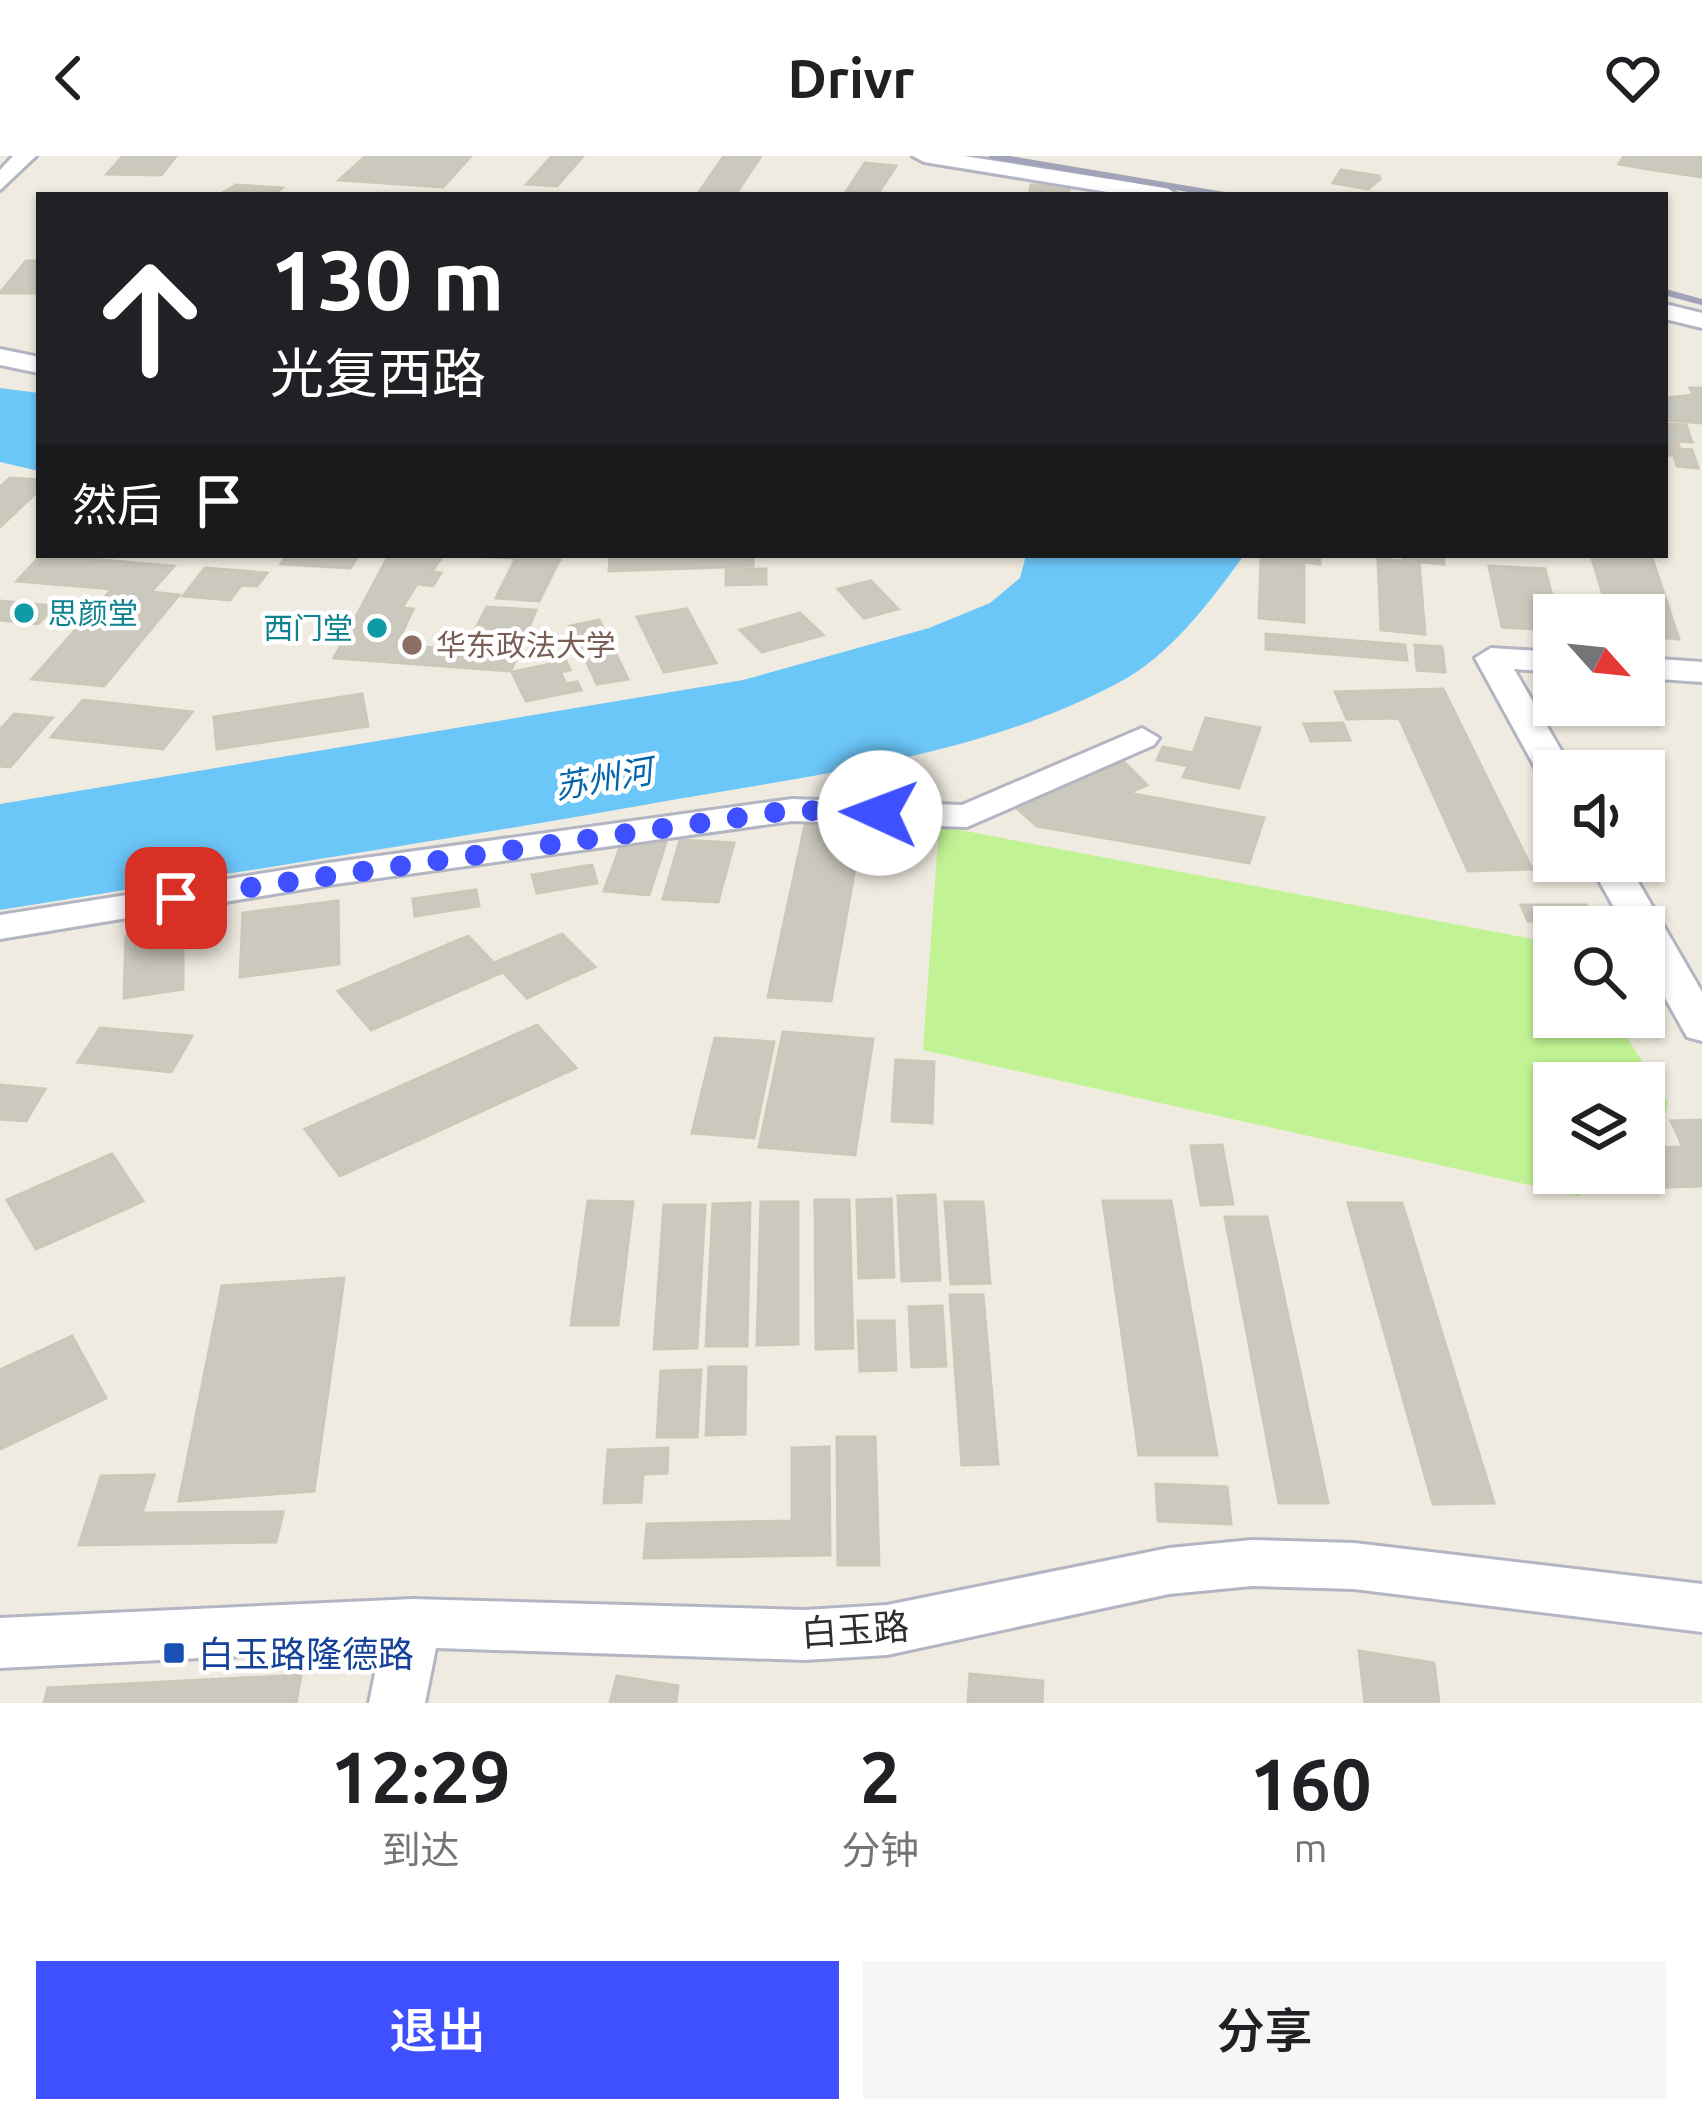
<!DOCTYPE html>
<html lang="zh">
<meta charset="utf-8">
<style>
:root{--surface:#fff;--page:#f6f6f6;--text:#202124;--muted:#757577;--accent:#3e50ff}
body{margin:0;font-family:Ubuntu,"Noto Sans SC",sans-serif;background:var(--page);color:var(--text);height:100vh;display:flex;flex-direction:column;font-size:45px;white-space:nowrap}
*{box-sizing:border-box;margin:0}
p{font-size:39px;color:var(--muted)}
.icon{flex:none;width:66px;height:66px;fill:none;stroke:currentColor;stroke-width:2;stroke-linecap:round;stroke-linejoin:round}
.map{position:relative;height:1547px;overflow:hidden}
.side{display:flex;flex-direction:column;background:var(--surface);flex:1}
.side>*{flex:none}
.top-card{position:absolute;left:36px;top:36px;width:1632px;height:366px;border-radius:0px;box-shadow:0 3px 9px #0004;background:#202124;color:#fff;overflow:hidden}
.needle{width:78px;rotate:117deg}
.tools{position:absolute;left:1533px;top:438px;display:grid;gap:24px}
.tools a{display:grid;place-items:center;width:132px;height:132px;border-radius:0px;background:var(--surface);box-shadow:0 3px 9px #0004;font-size:60px}
.pin{position:absolute;display:grid;place-items:center;width:102px;height:102px;color:#fff;margin:-51px;border-radius:24px;box-shadow:0 6px 18px #0006}
.me{position:absolute;width:132px;margin:-66px;rotate:272deg;stroke-linejoin:round;filter:drop-shadow(0 0 9px #0008)}
.turn{display:flex;align-items:center;gap:42px;height:252px;padding:0 36px;font-size:54px}
.turn .icon{width:156px;height:156px;stroke-width:2.5}
.turn b{display:block;font-size:84px;line-height:102px}
.then{display:flex;align-items:center;height:114px;padding:0 36px;background:#0003;gap:24px;font-size:45px}
.eta{display:flex;justify-content:space-evenly;align-items:center;height:204px;text-align:center}
.eta b{font-size:72px;font-weight:600;line-height:84px}
.primary-button{display:flex;gap:24px;margin-top:auto;padding:24px 36px}
.primary-button a{flex:1;height:138px;border-radius:0px;background:var(--accent);color:#fff;font-size:48px;font-weight:600;line-height:138px;text-align:center}
.primary-button a+a{background:var(--page);color:var(--text)}
header{display:flex;justify-content:space-between;align-items:center;height:156px;padding:0 36px;background:var(--surface);font-size:54px;font-weight:600}
.map>svg:first-child{display:block}
</style>
<header><svg class="icon" aria-label="back" viewBox="0 0 24 24"><path d="M15 5l-7 7 7 7"/></svg>Drivr<svg class="icon" aria-label="heart" viewBox="0 0 24 24"><path d="M12 20l-8-8c-3-5 5-10 8-4 3-6 11-1 8 4z"/></svg></header>
<div class="map">
<svg width="1702" height="1547" viewBox="0 0 1702 1547">
<rect width="100%" height="100%" fill="#f0ebe0"/>
<path fill="#c1f294" d="M939 670 1554 787V861H1614L1668 946 1657 994 1644 1002V927H1554V1017H1619L1579 1040 923 894Z"/>
<g fill="#6cc7f9">
<path d="M0 232 39 237V315L0 306Z"/>
<path d="M1026 399H1244C1210 446 1170 500 1118 527 980 600 824 617 672 644 449 684 224 718 0 754V648L743 524 929 472 990 447 1020 422Z"/>
</g>
<g fill="#cbc9be" stroke="#ccc7b9" stroke-width="3">
<path d="M123 0H176L161 19 107 18Z"/>
<path d="M366 0H471L443 31 339 24Z"/>
<path d="M552 0H583L557 30 527 28Z"/>
<path d="M724 0H761L735 39H697Z"/>
<path d="M1624 0H1661L1662 3 1654 14 1619 8Z"/>
<path d="M1661 0 1702 1V21L1654 14Z"/>
<path d="M865 7 896 10 877 39H844Z"/>
<path d="M1341 14 1379 20 1380 23 1368 33 1333 27Z"/>
<path d="M236 29 282 32 274 39H219Z"/>
<path d="M1031 29H1070L1068 39H1029Z"/>
<path d="M26 105H39V137H0Z"/>
<path d="M1690 232H1702V267L1665 264V242L1693 239Z"/>
<path d="M1665 268 1686 269 1692 286 1677 285 1680 293 1692 294 1698 312 1677 310 1674 299H1665Z"/>
<path d="M10 322 39 324V334L0 371V331Z"/>
<path d="M41 399 174 410 151 436 179 439 104 530 32 523 112 433 17 425Z"/>
<path d="M287 399H359L350 412 281 408Z"/>
<path d="M389 399H443L432 416 441 417 433 430 417 428 402 452 413 453 396 490 465 493 487 451 536 454 511 515 334 502Z"/>
<path d="M447 399H562L539 445 496 442 516 402Z"/>
<path d="M663 399H753V410L609 415 610 401Z"/>
<path d="M1278 399H1320V408L1304 406V466L1259 462 1261 403 1278 404Z"/>
<path d="M1403 399H1443L1444 408 1419 406 1425 478 1381 474 1378 403 1403 405Z"/>
<path d="M1591 399 1652 402 1679 483 1644 480V459H1609Z"/>
<path d="M1489 410 1545 413 1557 459 1554 474 1502 471Z"/>
<path d="M205 412 267 417 257 430 241 429 230 444 183 440Z"/>
<path d="M766 413V428L726 429V414Z"/>
<path d="M871 425 898 453 864 462 838 433Z"/>
<path d="M0 445 54 450 38 468 0 464Z"/>
<path d="M687 453 716 507 664 516 637 461Z"/>
<path d="M800 457 823 479 762 496 740 474Z"/>
<path d="M599 464 628 523 597 528 570 470Z"/>
<path d="M1266 478 1405 489 1407 504 1266 493Z"/>
<path d="M1415 489 1442 491 1445 516 1417 514Z"/>
<path d="M566 505 570 514 560 516 566 528 577 526 581 534 526 545 512 516Z"/>
<path d="M1443 533 1532 713 1468 715 1399 562 1347 563 1335 536Z"/>
<path d="M362 538 368 570 217 593 214 561Z"/>
<path d="M83 544 192 556 163 593 51 581Z"/>
<path d="M14 558 52 562 10 611 0 610V574Z"/>
<path d="M1206 562 1260 572 1239 632 1183 621 1188 610 1157 604 1163 591 1193 597Z"/>
<path d="M1343 567 1350 584 1311 585 1304 568Z"/>
<path d="M1124 606 1147 629 1128 637 1264 662 1249 707 1037 670 1013 649Z"/>
<path d="M806 664 863 668 831 845 768 841Z"/>
<path d="M623 683 666 686 649 739 604 735Z"/>
<path d="M680 684 734 687 718 746 663 743Z"/>
<path d="M592 709 597 727 537 737 532 719Z"/>
<path d="M476 734 479 750 415 760 413 743Z"/>
<path d="M338 745 339 808 240 821 243 757Z"/>
<path d="M1521 749H1586L1593 766 1528 765Z"/>
<path d="M183 771V833L124 842 126 780Z"/>
<path d="M562 778 595 811 527 842 503 816 371 874 338 835 468 780 494 807Z"/>
<path d="M537 869 576 912 340 1020 305 973Z"/>
<path d="M100 872 192 880 171 916 78 906Z"/>
<path d="M783 876 873 883 855 999 759 991Z"/>
<path d="M715 882 774 886 754 982 692 977Z"/>
<path d="M896 904 934 906 932 967 892 965Z"/>
<path d="M0 929 45 933 26 965 0 963Z"/>
<path d="M1702 964V1030L1638 1032 1631 1017H1644V992L1683 991 1671 965Z"/>
<path d="M1222 989 1233 1048 1201 1049 1191 990Z"/>
<path d="M112 998 143 1045 36 1093 7 1044Z"/>
<path d="M935 1039 940 1124 902 1125 898 1040Z"/>
<path d="M891 1043 894 1121 859 1122 857 1044Z"/>
<path d="M815 1044H849L853 1192 816 1193Z"/>
<path d="M588 1045 633 1046 618 1169H571Z"/>
<path d="M1103 1045H1171L1217 1299H1139Z"/>
<path d="M761 1046H798V1188L757 1189Z"/>
<path d="M945 1046H983L990 1127 951 1128Z"/>
<path d="M750 1047 747 1190H706L713 1048Z"/>
<path d="M1348 1047H1402L1494 1347 1433 1348Z"/>
<path d="M664 1049H705L697 1192 654 1193Z"/>
<path d="M1225 1061H1267L1328 1347H1279Z"/>
<path d="M344 1122 314 1335 179 1345 222 1130Z"/>
<path d="M950 1139H983L998 1308 962 1309Z"/>
<path d="M942 1150 946 1210 912 1211 909 1151Z"/>
<path d="M858 1165H894L896 1214 860 1215Z"/>
<path d="M72 1180 106 1242 0 1293V1214Z"/>
<path d="M709 1211H746L745 1278 706 1279Z"/>
<path d="M701 1214 697 1281H657L661 1215Z"/>
<path d="M837 1281H875L879 1409H838Z"/>
<path d="M829 1291 830 1399 644 1402 647 1368 792 1365V1292Z"/>
<path d="M668 1292 667 1317 643 1318 641 1346 604 1347 608 1294Z"/>
<path d="M154 1319 142 1357 283 1356 276 1386 79 1389 101 1320Z"/>
<path d="M1156 1328 1227 1331 1231 1368 1158 1365Z"/>
<path d="M1359 1495 1434 1507 1439 1547H1365Z"/>
<path d="M970 1518 1043 1525 1042 1547H968Z"/>
<path d="M301 1519 296 1547H44L48 1532Z"/>
<path d="M617 1520 678 1530 676 1547H610Z"/>
</g>
<g fill="none" stroke-linecap="round" stroke-linejoin="round">
<g stroke="#b4b5c2" stroke-width="6">
<g id="minor">
<path d="M13 0H36L0 34V14Z"/>
<path d="M913 0H964L1167 32 1178 39H1126L924 6Z"/>
<path d="M1665 148 1702 157V172L1665 163Z"/>
<path d="M0 193 39 201V217L0 209Z"/>
<path d="M1491 492 1554 496V516L1514 513 1573 615H1554V625L1537 615 1475 502Z"/>
<path d="M1644 502 1702 506V526L1644 522Z"/>
<path d="M1142 572 1159 582 1154 589 967 671 792 665 328 729 0 783V759L328 707 792 643 962 649Z"/>
<path d="M1588 705H1626L1702 836V885L1687 881 1644 804V771H1625Z"/>
<path d="M1252 1384 1354 1387 1702 1428V1476L1354 1433 1252 1430 1169 1438 887 1499 805 1504 436 1492 425 1547H369L380 1493 0 1512V1462L413 1443 805 1454 887 1449 1169 1392Z"/>
</g>
</g>
<use href="#minor" fill="#fff" fill-rule="evenodd"/>
<g stroke="#a1a3ba" stroke-width="6">
<path d="M992 0 1224 39"/>
<path d="M1665 136 1702 146"/>
</g>
</g>
<g fill="none" stroke-linecap="round" stroke-linejoin="round">
<path stroke="#3e50ff" stroke-width="21" stroke-dasharray="0 37.8" d="M176 742 792 654 880 657"/>
</g>
<g fill="#0f9aa8" stroke="#fff" stroke-width="4.5">
<circle cx="24" cy="457" r="12"/>
<circle cx="377" cy="472" r="12"/>
</g>
<circle fill="#8d6e63" stroke="#fff" stroke-width="4.5" cx="412" cy="489" r="12"/>
<rect fill="#1a4fb4" stroke="#fff" stroke-width="4.5" x="162" y="1485" width="24" height="24" rx="6"/>
<g text-anchor="middle" dominant-baseline="central" stroke-width="9" stroke-linejoin="round" paint-order="stroke">
<g font-size="30" fill="#0d838f" stroke="#fff" text-anchor="start">
<text x="48" y="457">思颜堂</text>
<text x="353" y="472" text-anchor="end">西门堂</text>
</g>
<g font-size="30" fill="#785e54" stroke="#fff" text-anchor="start">
<text x="436" y="489">华东政法大学</text>
</g>
<g font-size="33" font-style="italic" fill="#0263ae" stroke="#fff">
<text transform="translate(603 622) rotate(-10)">苏州河</text>
</g>
<g font-size="36" fill="#2e2e2e" stroke="#fff">
<text transform="translate(855 1473) rotate(-4)">白玉路</text>
</g>
<g font-size="36" fill="#164399" stroke="#fff" text-anchor="start">
<text x="198" y="1497">白玉路隆德路</text>
</g>
</g>
</svg>
<div class="tools">
<a><svg class="needle" viewBox="-14 -14 28 28"><path d="M0-13l5 13h-10z" fill="#e53935"/><path d="M0 13l5-13h-10z" fill="#757577"/></svg></a>
<a><svg class="icon" aria-label="sound" viewBox="0 0 24 24"><path d="M4 9h4l5-4v14l-5-4H4zM17 9q2 3 0 6"/></svg></a>
<a><svg class="icon" aria-label="search" viewBox="0 0 24 24"><circle cx="10" cy="10" r="6"/><path d="M15 15l6 6"/></svg></a>
<a><svg class="icon" aria-label="layers" viewBox="0 0 24 24"><path d="M12 4l9 5-9 5-9-5zM3 14l9 5 9-5"/></svg></a>
</div>
<div class="pin" style="left:176px;top:742px;background:#d93025"><svg class="icon" aria-label="arrive" viewBox="0 0 24 24"><path d="M6 21V4h12l-3 4 3 4H6"/></svg></div>
<svg class="me" style="left:880px;top:657px" viewBox="-20 -20 40 40"><circle r="19" fill="#fff"/><path d="M0-13L10 11 0 6-10 11z" fill="#3e50ff"/></svg>
<div class="top-card">
<div class="turn"><svg class="icon" aria-label="ahead" viewBox="0 0 24 24"><path d="M12 20V5M6 11l6-6 6 6"/></svg><div><b>130 m</b>光复西路</div></div>
<div class="then">然后<svg class="icon" aria-label="arrive" viewBox="0 0 24 24"><path d="M6 21V4h12l-3 4 3 4H6"/></svg></div>
</div>
</div>
<section class="side">
<div class="eta">
<div><b>12:29</b><p>到达</p></div>
<div><b>2</b><p>分钟</p></div>
<div><b>160</b><p>m</p></div>
</div>
<div class="primary-button"><a>退出</a><a>分享</a></div>
</section>
